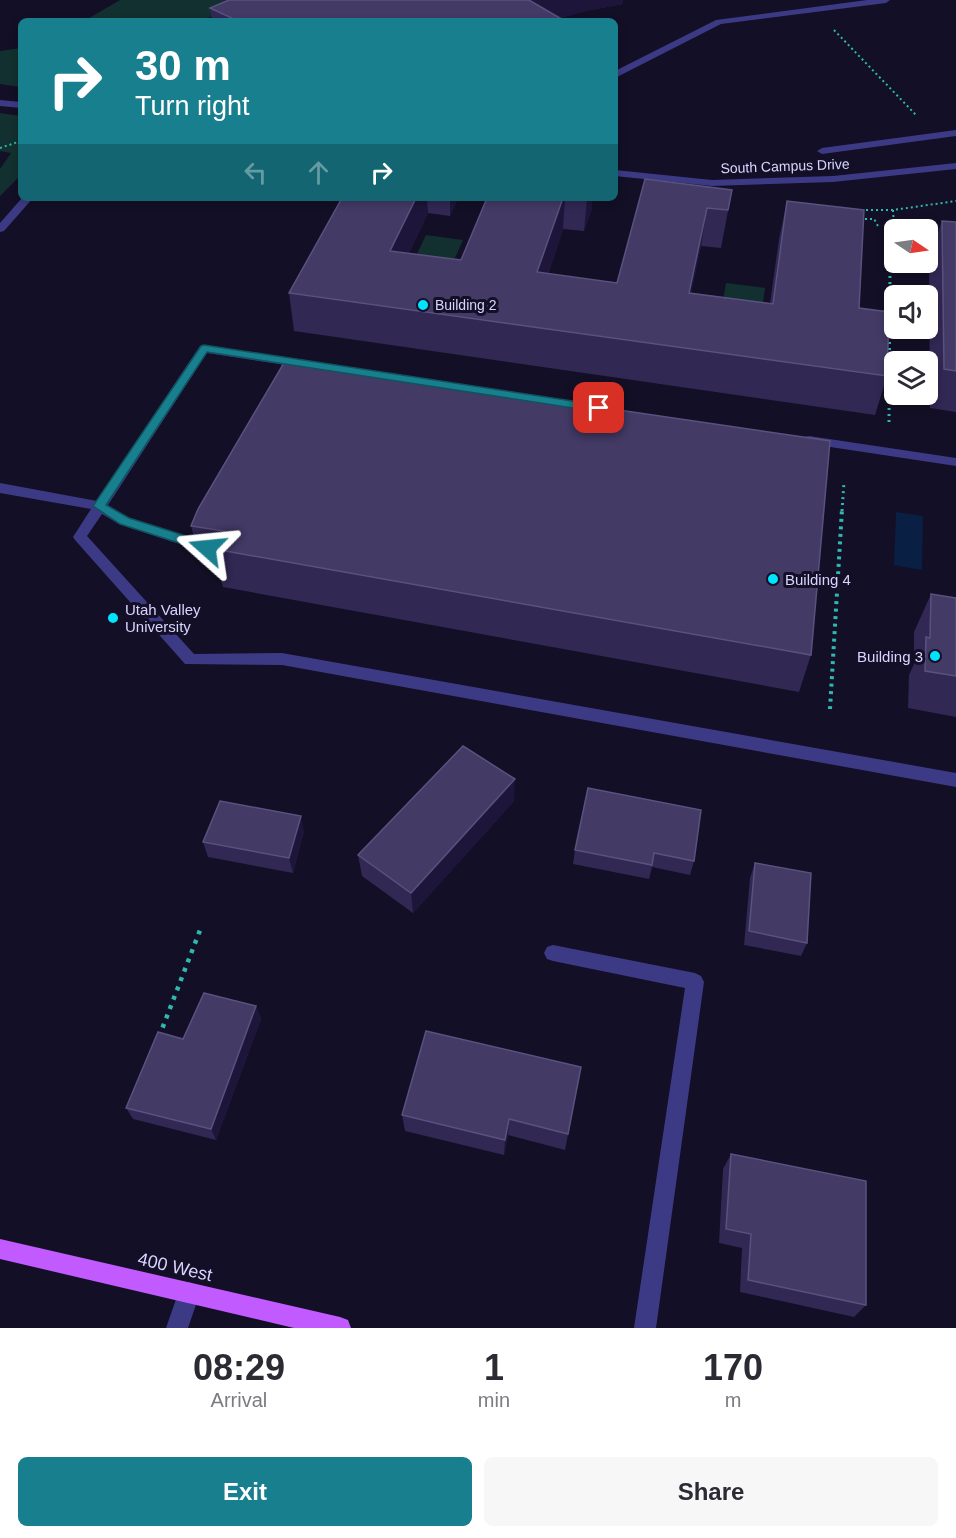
<!DOCTYPE html>
<style>
:root{--surface:#fff;--page:#f7f7f7;--text:#2b2b33;--muted:#7c7c81;--accent:#187f8f}
body{margin:0;font-family:Arial,sans-serif;background:var(--page);color:var(--text);height:100vh;display:flex;flex-direction:column;font-size:22px;white-space:nowrap}
*{box-sizing:border-box;margin:0}
p{font-size:20px;color:var(--muted)}
.icon{flex:none;width:33px;height:33px;fill:none;stroke:currentColor;stroke-width:2;stroke-linecap:round;stroke-linejoin:round}
.map{position:relative;height:1328px;overflow:hidden}
.sheet{display:flex;flex-direction:column;background:var(--surface);flex:1}
.sheet>*{flex:none}
.guide{position:absolute;left:18px;top:18px;width:600px;height:183px;border-radius:9px;box-shadow:0 3px 9px #0003;background:#187f8f;color:#fff;overflow:hidden}
.needle{width:39px;rotate:103deg}
.controls{position:absolute;left:884px;top:219px;display:grid;gap:12px}
.controls a{display:grid;place-items:center;width:54px;height:54px;border-radius:9px;background:var(--surface);box-shadow:0 3px 9px #0003;font-size:30px}
.pin{position:absolute;display:grid;place-items:center;width:51px;height:51px;color:#fff;margin:-26px;border-radius:12px;box-shadow:0 3px 9px #0006}
.me{position:absolute;width:66px;margin:-33px;rotate:288deg;stroke-linejoin:round;filter:drop-shadow(0 0 4px #0008)}
.turn{display:flex;align-items:center;gap:21px;height:126px;padding:0 18px;font-size:27px}
.turn .icon{width:78px;height:78px;stroke-width:2.5}
.turn b{display:block;font-size:42px;line-height:51px}
.lanes{display:flex;align-items:center;height:57px;padding:0 18px;background:#0003;justify-content:center;gap:30px;direction:ltr}
.lanes .off{opacity:.35}
.eta{display:flex;justify-content:space-evenly;align-items:center;height:102px;text-align:center}
.eta b{font-size:36px;font-weight:800;line-height:42px}
.primary-button{display:flex;gap:12px;margin-top:auto;padding:12px 18px}
.primary-button a{flex:1;height:69px;border-radius:9px;background:var(--accent);color:#fff;font-size:24px;font-weight:800;line-height:69px;text-align:center}
.primary-button a+a{background:var(--page);color:var(--text)}
.map>svg:first-child{display:block}
</style>
<div class="map">
<svg width="956" height="1328" viewBox="0 0 956 1328">
<rect width="100%" height="100%" fill="#130f26"/>
<g fill="#12302f">
<path d="M120 0H238L204 21H84Z"/>
<path d="M21 48V87L0 84V51Z"/>
<path d="M0 113 21 116V175L0 196V169L11 153 0 151Z"/>
<path d="M426 235 463 240 443 285 405 279Z"/>
<path d="M726 283 765 288 759 334 718 329Z"/>
</g>
<path fill="#0a1f44" d="M896 512 923 516 922 570 894 565Z"/>
<g fill="none" stroke-linecap="round" stroke-linejoin="round">
<g stroke="#2fb8b0" stroke-width="2" stroke-dasharray="2 3" stroke-linecap="butt">
<path d="M834 30 916 115"/>
<path d="M0 148 21 141"/>
<path d="M861 210H893L956 201"/>
<path d="M893 210 894 226"/>
<path d="M860 219H874L878 226"/>
</g>
<g stroke="#2fb8b0" stroke-width="3" stroke-dasharray="2 4" stroke-linecap="butt">
<path d="M894 224V230"/>
<path d="M889 422 890 269 894 232"/>
<path d="M842 511 844 482"/>
</g>
<path stroke="#2fb8b0" stroke-width="4" stroke-dasharray="3 4.5" stroke-linecap="butt" d="M830 709 842 509"/>
<path stroke="#2fb8b0" stroke-width="4.5" stroke-dasharray="4 6" stroke-linecap="butt" d="M159 1037 202 925"/>
<g fill="#3d3a85" fill-rule="evenodd">
<path d="M867 0H890L886 3 721 24 615 78V71L716 20Z"/>
<path d="M0 100 21 102V108L0 106Z"/>
<path d="M956 130V136L822 154 817 151 822 148Z"/>
<path d="M956 163V169L833 182 712 186 615 176V170L712 180 833 176Z"/>
<path d="M22 198H33L4 231 0 232V223Z"/>
<path d="M204 345 305 360 311 364 305 368 207 353 108 505 129 518 212 544 214 548 212 552 207 553 119 524 102 514 87 536 194 654 282 653 956 773V787L282 665 185 664 75 540 73 537 91 509 0 493V483L97 501 200 346Z"/>
<path d="M809 436 956 458V466L804 443 803 440 804 437Z"/>
<path d="M553 945 695 973 701 976 704 982 656 1328H634L685 988 553 961 547 959 544 953 547 947Z"/>
<path d="M189 1282 197 1285 200 1293 188 1328H166L181 1285Z"/>
</g>
<path fill="#c25bff" fill-rule="evenodd" d="M0 1239 340 1317 348 1320 351 1328H294L0 1259Z"/>
</g>
<g fill="#312854">
<path d="M623 4 585 11 560 18 565 21H212L210 8Z"/>
<path d="M645 179 732 190 721 248 701 246 691 293 770 303 779 239 787 201 859 308 887 376 875 415 294 331 289 293 342 198H458L450 216 428 213 409 253 461 260 487 198H592V208L584 231 563 229 548 274 617 283Z"/>
<path d="M942 221 956 222V412L930 408 929 259Z"/>
<path d="M198 509 811 655 799 692 223 587 218 567 201 564 191 526Z"/>
<path d="M931 594 956 598V717L908 708 909 675 914 664V632Z"/>
<path d="M588 788 694 861 690 875 652 867 649 879 573 864 575 850Z"/>
<path d="M514 801 413 913 362 876 358 855Z"/>
<path d="M304 831 293 873 208 857 203 842Z"/>
<path d="M755 863 807 943 801 956 744 945 750 878Z"/>
<path d="M256 1006 261 1019 216 1140 133 1119 126 1108 183 1039Z"/>
<path d="M581 1067 565 1150 508 1135 504 1155 405 1131 402 1115Z"/>
<path d="M731 1154 866 1305 854 1317 740 1292 742 1248 719 1243 723 1169Z"/>
</g>
<g fill="#1d163a">
<path d="M525 0H623V4L585 11 556 19Z"/>
<path d="M416 198H427L428 213 393 289 390 251Z"/>
<path d="M450 198H458L450 216Z"/>
<path d="M563 198H565L563 229 535 311 537 272Z"/>
<path d="M587 198H592V208L584 231Z"/>
<path d="M707 208 701 246 683 331 689 293Z"/>
<path d="M515 779 514 801 413 913 411 893Z"/>
<path d="M301 816 304 831 293 873 289 858Z"/>
<path d="M256 1006 261 1019 216 1140 211 1129Z"/>
<path d="M509 1119 508 1135 504 1155 505 1140Z"/>
</g>
<g fill="#433a66" stroke="#5a527e" stroke-width="1.5">
<path d="M229 0H529L565 21H238L210 8Z"/>
<path d="M645 179 732 190 728 210 707 208 689 293 773 304 787 201 864 210 859 308 889 312 887 376 289 293 342 198H416L390 251 461 260 487 198H563L537 272 617 283Z"/>
<path d="M942 221 956 222V371L944 369Z"/>
<path d="M285 361 830 441 811 655 214 549 224 531 191 526 198 509Z"/>
<path d="M931 594 956 598V676L925 671 926 637 930 638Z"/>
<path d="M463 746 515 779 411 893 358 855Z"/>
<path d="M588 788 701 810 694 861 654 853 652 865 575 850Z"/>
<path d="M220 801 301 816 289 858 203 842Z"/>
<path d="M755 863 811 873 807 943 749 931Z"/>
<path d="M204 993 256 1006 211 1129 126 1108 158 1032 183 1039Z"/>
<path d="M426 1031 581 1067 568 1134 509 1119 505 1140 402 1115Z"/>
<path d="M731 1154 866 1181V1305L748 1280 751 1234 726 1229Z"/>
</g>
<path fill="#187f8f" stroke="#10535d" stroke-width="1.5" d="M204 345 599 405 605 408 599 412 207 352 106 505 129 518 212 544 214 548 212 551 207 552 120 524 93 506 201 346Z"/>
<g fill="#00e5ff" stroke="#130f26" stroke-width="2">
<circle cx="423" cy="305" r="6"/>
<circle cx="773" cy="579" r="6"/>
<circle cx="113" cy="618" r="6"/>
<circle cx="935" cy="656" r="6"/>
</g>
<g text-anchor="middle" dominant-baseline="central" stroke-width="6" stroke-linejoin="round" paint-order="stroke">
<g font-size="14" fill="#d9d4ff" stroke="#130f26">
<text transform="translate(785 166) rotate(-2)">South Campus Drive</text>
</g>
<g font-size="14" fill="#d9d4ff" stroke="#130f26" text-anchor="start">
<text x="435" y="305">Building 2</text>
</g>
<g font-size="15" fill="#d9d4ff" stroke="#130f26" text-anchor="start">
<text x="785" y="579">Building 4</text>
<text x="125" y="609">Utah Valley<tspan x="125" dy="17">University</tspan></text>
<text x="923" y="656" text-anchor="end">Building 3</text>
</g>
<g font-size="18" fill="#d9d4ff" stroke="#130f26">
<text transform="translate(175 1267) rotate(13)">400 West</text>
</g>
</g>
</svg>
<div class="controls">
<a><svg class="needle" viewBox="-14 -14 28 28"><path d="M0-13l5 13h-10z" fill="#e53935"/><path d="M0 13l5-13h-10z" fill="#7c7c81"/></svg></a>
<a><svg class="icon" aria-label="sound" viewBox="0 0 24 24"><path d="M4 9h4l5-4v14l-5-4H4zM17 9q2 3 0 6"/></svg></a>
<a><svg class="icon" aria-label="layers" viewBox="0 0 24 24"><path d="M12 4l9 5-9 5-9-5zM3 14l9 5 9-5"/></svg></a>
</div>
<div class="pin" style="left:599px;top:408px;background:#d93025"><svg class="icon" aria-label="arrive" viewBox="0 0 24 24"><path d="M6 21V4h12l-3 4 3 4H6"/></svg></div>
<svg class="me" style="left:207px;top:548px" viewBox="-20 -20 40 40"><path d="M0-17L14 15 0 8-14 15z" fill="#187f8f" stroke="#fff" stroke-width="4"/></svg>
<div class="guide">
<div class="turn"><svg class="icon" aria-label="right" viewBox="0 0 24 24"><path d="M7 20v-9h11M14 6l5 5-5 5"/></svg><div><b>30 m</b>Turn right</div></div>
<div class="lanes"><svg class="icon off" aria-label="left" viewBox="0 0 24 24"><path d="M17 20v-9H6M10 6l-5 5 5 5"/></svg><svg class="icon off" aria-label="ahead" viewBox="0 0 24 24"><path d="M12 20V5M6 11l6-6 6 6"/></svg><svg class="icon" aria-label="right" viewBox="0 0 24 24"><path d="M7 20v-9h11M14 6l5 5-5 5"/></svg></div>
</div>
</div>
<section class="sheet">
<div class="eta">
<div><b>08:29</b><p>Arrival</p></div>
<div><b>1</b><p>min</p></div>
<div><b>170</b><p>m</p></div>
</div>
<div class="primary-button"><a>Exit</a><a>Share</a></div>
</section>
